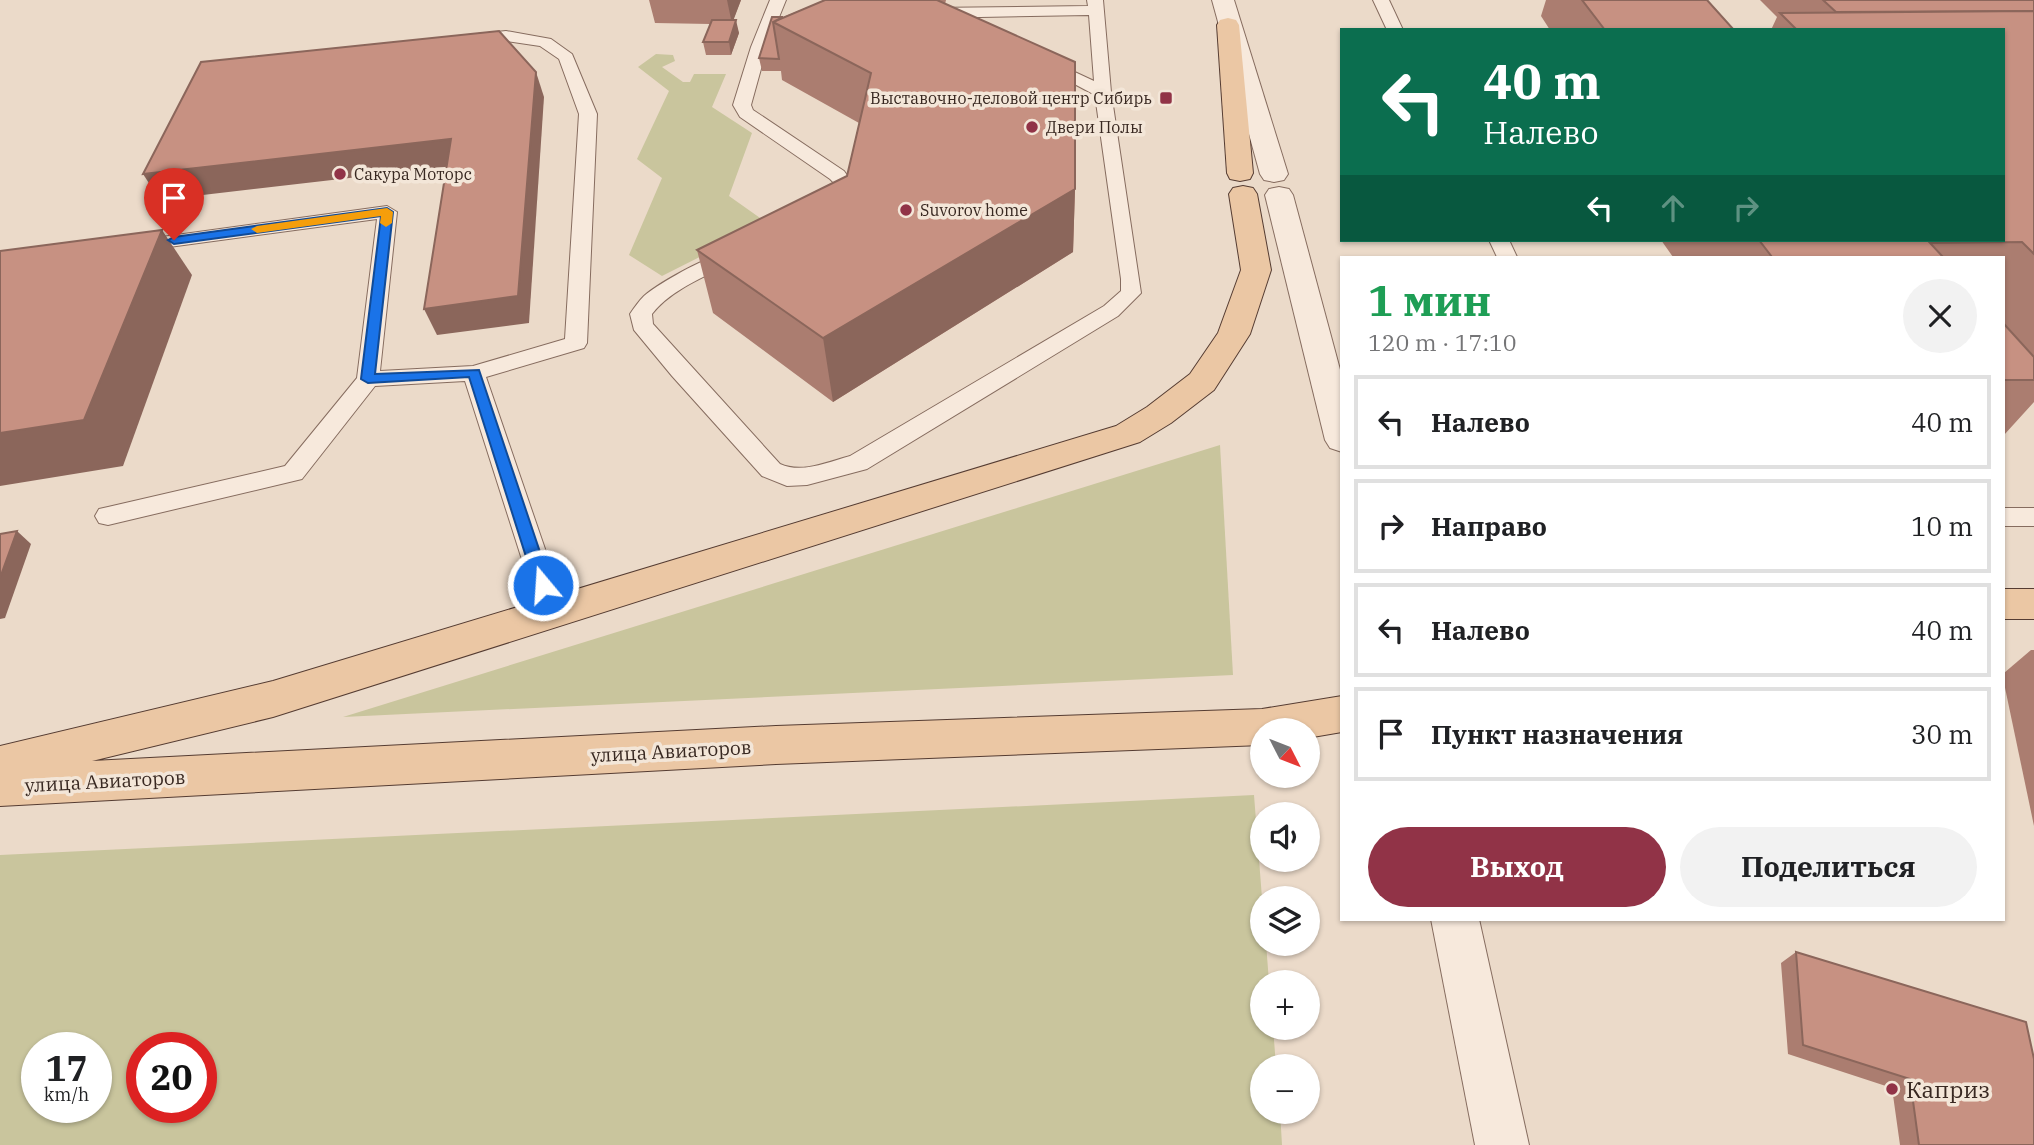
<!DOCTYPE html>
<html lang="ru">
<meta charset="utf-8">
<style>
:root{--surface:#fff;--page:#f2f2f2;--text:#202124;--muted:#757577;--line:#e0e0e0;--accent:#913347}
body{margin:0;font-family:"IBM Plex Serif",serif;background:var(--page);color:var(--text);height:100vh;display:flex;flex-direction:column;font-size:26px;white-space:nowrap}
*{box-sizing:border-box;margin:0}
p{font-size:23px;color:var(--muted)}
.icon{flex:none;width:38px;height:38px;fill:none;stroke:currentColor;stroke-width:2;stroke-linecap:round;stroke-linejoin:round}
.map{position:relative;flex:1;overflow:hidden}
.side{position:absolute;left:1340px;top:256px;width:665px;height:665px;display:flex;flex-direction:column;background:var(--surface);border-radius:0px;box-shadow:0 2px 5px #0004}
.side>*{flex:none}
.banner{position:absolute;left:1340px;top:28px;width:665px;height:214px;border-radius:0px;box-shadow:0 2px 5px #0004;background:#0b6e4f;color:#fff;overflow:hidden}
.needle{width:46px;rotate:132deg}
.tools{position:absolute;left:1250px;top:718px;display:grid;gap:14px}
.tools a{display:grid;place-items:center;width:70px;height:70px;border-radius:50%;background:var(--surface);box-shadow:0 2px 5px #0004;font-size:35px}
.speed{position:absolute;left:21px;top:1032px;display:flex;gap:14px;font-size:35px;font-weight:700;text-align:center}
.speed>*{display:grid;place-content:center;width:91px;height:91px;border-radius:50%;background:var(--surface);box-shadow:0 2px 5px #0004;line-height:1}
.speed small{font-size:18px;font-weight:400}
.speed .limit{border:10px solid #d22;background:#fff;color:#111}
.pin{position:absolute;display:grid;place-items:center;width:60px;height:60px;color:#fff;margin:-72px -30px;border-radius:50% 50% 50% 0;rotate:-45deg;box-shadow:0 0 7px #0007}
.pin .icon{rotate:45deg}
.me{position:absolute;width:77px;margin:-38px;rotate:342deg;stroke-linejoin:round;filter:drop-shadow(0 0 5px #0008)}
.turn{display:flex;align-items:center;gap:24px;height:147px;padding:0 28px;font-size:32px}
.turn .icon{width:91px;height:91px;stroke-width:2.5}
.turn b{display:block;font-size:49px;line-height:60px}
.lanes{display:flex;align-items:center;height:66px;padding:0 28px;background:#0003;justify-content:center;gap:35px;direction:ltr}
.lanes .off{opacity:.35}
.round{display:grid;place-items:center;flex:none;width:74px;height:74px;border-radius:37px;background:var(--page)}
.head{display:flex;align-items:center;justify-content:space-between;height:119px;padding:0 28px}
h1{font-size:42px;font-weight:700;line-height:52px;color:#1e9e55}
.button{display:flex;gap:14px;margin-top:auto;padding:14px 28px}
.button a{flex:1;height:80px;border-radius:42px;background:var(--accent);color:#fff;font-size:28px;font-weight:700;line-height:80px;text-align:center}
.button a+a{background:var(--page);color:var(--text)}
ul{padding:0;list-style:none}
li{display:flex;align-items:center;gap:21px;height:94px;margin:0 14px 10px;padding:0 14px;border:4px solid var(--line);border-radius:0px}
li div{flex:1}
li b{display:block;font-size:26px}
li em{font-style:normal}
.map>svg:first-child{display:block}
</style>
<div class="map">
<svg width="2034" height="1145" viewBox="0 0 2034 1145">
<rect width="100%" height="100%" fill="#ebdac9"/>
<g fill="#c9c59d" fill-rule="evenodd">
<path d="M656 54 673 55 675 61 662 67 683 82H690L694 74H726L712 107 752 133 729 196 767 223 662 276 629 255 662 178 637 159 669 91 638 67Z"/>
<path d="M1220 445 1233 675 343 717Z"/>
<path d="M1254 795 1262 898V943H1266L1269 982H1262V1027H1273L1276 1066H1262V1111H1280L1282 1145H0V855ZM37 1048H96V1108H37ZM142 1048H201V1108H142Z"/>
</g>
<g fill="none" stroke-linecap="round" stroke-linejoin="round">
<g stroke="#866c5f" stroke-width="2">
<g id="service">
<path d="M770 0H786L767 47 751 105 753 110 844 171 854 185C851 200 844 207 829 211L819 205 833 194 836 185 830 179 740 117 733 105 751 47Z"/>
<path d="M1087 0H1103L1111 92 1141 293 1118 316 867 469 807 485 787 486 762 476 672 376 634 330 630 314C634 308 639 301 644 296 659 283 723 246 740 251L743 255 740 259C711 274 672 288 652 314L653 324 780 464C802 474 828 462 850 456L1104 306 1121 291V279L1095 95 1035 63 1037 60H1049L1094 81 1089 15 929 18 921 13 929 8 1088 6Z"/>
<path d="M1373 0H1389L1403 30H1387Z"/>
<path d="M506 31 551 39 572 54 597 114 587 343 584 348 486 377 567 613 563 621 553 624 543 621 539 613 465 381 375 386 302 479 108 525 99 523 95 516 99 509 108 507 285 466 357 378 377 219 147 250 140 248 137 244 140 240 387 206 397 212 380 371 473 366 565 339 579 114 559 59 540 46 506 41 468 45 460 40 468 35Z"/>
<path d="M1489 240H1509L1517 257H1497Z"/>
<rect x="2004" y="508" width="30" height="18"/>
</g>
</g>
<g stroke="#866c5f" stroke-width="2">
<g id="tertiary">
<path d="M1212 0H1234L1288 174 1284 180 1274 182 1264 180 1260 174Z"/>
<path d="M1279 187 1289 189 1293 195 1342 377V452L1330 448 1325 440 1265 195 1269 189Z"/>
<path d="M1431 919H1479L1529 1145H1475Z"/>
</g>
</g>
<g stroke="#553c32" stroke-width="2">
<g id="primary">
<path d="M1228 18 1236 20 1239 25 1253 173 1250 179 1240 181 1230 179 1227 173 1217 25 1220 20Z"/>
<path d="M1243 186 1253 188 1257 194 1271 270 1250 334 1214 390 1171 423 1140 442 273 717 92 761 776 726 1262 709 1342 696V732L1307 738V730H1262V745L776 764 0 806V746L273 681 1116 426 1147 407 1190 374 1218 333 1241 270 1229 194 1233 188Z"/>
<rect x="2004" y="589" width="30" height="30"/>
</g>
</g>
<use href="#service" fill="#f7e9dc" fill-rule="evenodd"/>
<use href="#tertiary" fill="#f7e9dc" fill-rule="evenodd"/>
<use href="#primary" fill="#ebc7a4" fill-rule="evenodd"/>
</g>
<g fill="#ab7d70">
<path d="M649 0H741L733 20 739 33 731 55H706L703 42 710 24 655 23Z"/>
<path d="M825 0H946L945 4 1075 189 1073 252 833 402 713 313 697 250 847 176 859 123 782 80 781 71H762L759 58 772 17H783Z"/>
<path d="M1546 0H1707L1734 30H1550L1541 16Z"/>
<path d="M1760 0H2034V402L2004 435V257H1673L1661 240H2004V30H1771L1777 17Z"/>
<path d="M2031 650H2034V826L2004 683V673Z"/>
<path d="M1796 952 2034 1145H1900L1892 1088 1788 1054 1781 963Z"/>
</g>
<g fill="#8b665b">
<path d="M727 0H741L732 24Z"/>
<path d="M736 20 739 33 731 55 729 42Z"/>
<path d="M536 72 544 97 529 323 437 335 424 309Z"/>
<path d="M451 139 462 165 160 200 143 174Z"/>
<path d="M1075 189 1073 252 833 402 823 338Z"/>
<path d="M162 230 192 275 123 466 0 486V433Z"/>
<path d="M17 531 31 544 5 618 0 619V578Z"/>
</g>
<g fill="#c79182" stroke="#8b665b" stroke-width="2">
<path d="M825 0H937L1075 62V189L823 338 697 250 847 176 871 73 773 22Z"/>
<path d="M1582 0H1707L1734 30H1605Z"/>
<path d="M1823 0H2034V11L1836 12Z"/>
<path d="M2034 11V254L2022 242 1930 243 1943 257H1772L1759 240H2004V30H1797L1780 13Z"/>
<path d="M772 17H783L773 22 779 59 759 58Z"/>
<path d="M712 20H736L729 42H703Z"/>
<path d="M499 31 536 72 518 296 424 309 451 139 143 174 201 62Z"/>
<path d="M162 230 84 420 0 433V251Z"/>
<path d="M2004 324 2034 357V380H2004Z"/>
<path d="M17 531 0 578V534Z"/>
<path d="M1796 952 2026 1022 2034 1059V1145H1919L1910 1079 1803 1045Z"/>
</g>
<path fill="#1a73e8" stroke="#114b97" stroke-width="2" d="M387 208 393 212 375 374 479 370 551 585 549 589H537L535 585 469 377 368 383 361 379 381 216 174 244 168 240 174 237Z"/>
<path fill="#f59e0b" d="M387 208 393 212 392 223 386 227 380 223 381 216 257 233 251 229 257 226Z"/>
<g fill="#913347" stroke="#f3e6d8" stroke-width="2.5">
<rect x="1159" y="91" width="14" height="14" rx="3.5"/>
<circle cx="1032" cy="127" r="7"/>
<circle cx="340" cy="174" r="7"/>
<circle cx="906" cy="210" r="7"/>
<circle cx="1892" cy="1089" r="7"/>
</g>
<g text-anchor="middle" dominant-baseline="central" stroke-width="7" stroke-linejoin="round" paint-order="stroke">
<g font-size="16" fill="#382821" stroke="#f3e6d8" text-anchor="start">
<text x="1152" y="98" text-anchor="end">Выставочно-деловой центр Сибирь</text>
<text x="1046" y="127">Двери Полы</text>
<text x="354" y="174">Сакура Моторс</text>
<text x="920" y="210">Suvorov home</text>
</g>
<g font-size="19" fill="#382821" stroke="#f3e6d8">
<text transform="translate(671 751) rotate(-3)">улица Авиаторов</text>
<text transform="translate(105 781) rotate(-3)">улица Авиаторов</text>
</g>
<g font-size="23" fill="#382821" stroke="#f3e6d8" text-anchor="start">
<text x="1906" y="1089">Каприз</text>
</g>
</g>
</svg>
<div class="tools">
<a><svg class="needle" viewBox="-14 -14 28 28"><path d="M0-13l5 13h-10z" fill="#e53935"/><path d="M0 13l5-13h-10z" fill="#757577"/></svg></a>
<a><svg class="icon" aria-label="sound" viewBox="0 0 24 24"><path d="M4 9h4l5-4v14l-5-4H4zM17 9q2 3 0 6"/></svg></a>
<a><svg class="icon" aria-label="layers" viewBox="0 0 24 24"><path d="M12 4l9 5-9 5-9-5zM3 14l9 5 9-5"/></svg></a>
<a>+</a>
<a>−</a>
</div>
<div class="speed"><div>17<small>km/h</small></div><div class="limit">20</div></div>
<div class="pin" style="left:174px;top:240px;background:#d93025"><svg class="icon" aria-label="arrive" viewBox="0 0 24 24"><path d="M6 21V4h12l-3 4 3 4H6"/></svg></div>
<svg class="me" style="left:543px;top:585px" viewBox="-20 -20 40 40"><circle r="17" fill="#1a73e8" stroke="#fff" stroke-width="3"/><path d="M0-11L8 9 0 5-8 9z" fill="#fff"/></svg>
<div class="banner">
<div class="turn"><svg class="icon" aria-label="left" viewBox="0 0 24 24"><path d="M17 20v-9H6M10 6l-5 5 5 5"/></svg><div><b>40 m</b>Налево</div></div>
<div class="lanes"><svg class="icon" aria-label="left" viewBox="0 0 24 24"><path d="M17 20v-9H6M10 6l-5 5 5 5"/></svg><svg class="icon off" aria-label="ahead" viewBox="0 0 24 24"><path d="M12 20V5M6 11l6-6 6 6"/></svg><svg class="icon off" aria-label="right" viewBox="0 0 24 24"><path d="M7 20v-9h11M14 6l5 5-5 5"/></svg></div>
</div>
<section class="side">
<div class="head"><div><h1>1 мин</h1><p>120 m · 17:10</p></div><a class="round"><svg class="icon" aria-label="close" viewBox="0 0 24 24"><path d="M6 6l12 12M18 6L6 18"/></svg></a></div>
<ul>
<li><svg class="icon" aria-label="left" viewBox="0 0 24 24"><path d="M17 20v-9H6M10 6l-5 5 5 5"/></svg><div><b>Налево</b></div><em>40 m</em></li>
<li><svg class="icon" aria-label="right" viewBox="0 0 24 24"><path d="M7 20v-9h11M14 6l5 5-5 5"/></svg><div><b>Направо</b></div><em>10 m</em></li>
<li><svg class="icon" aria-label="left" viewBox="0 0 24 24"><path d="M17 20v-9H6M10 6l-5 5 5 5"/></svg><div><b>Налево</b></div><em>40 m</em></li>
<li><svg class="icon" aria-label="arrive" viewBox="0 0 24 24"><path d="M6 21V4h12l-3 4 3 4H6"/></svg><div><b>Пункт назначения</b></div><em>30 m</em></li>
</ul>
<div class="button"><a>Выход</a><a>Поделиться</a></div>
</section>
</div>
